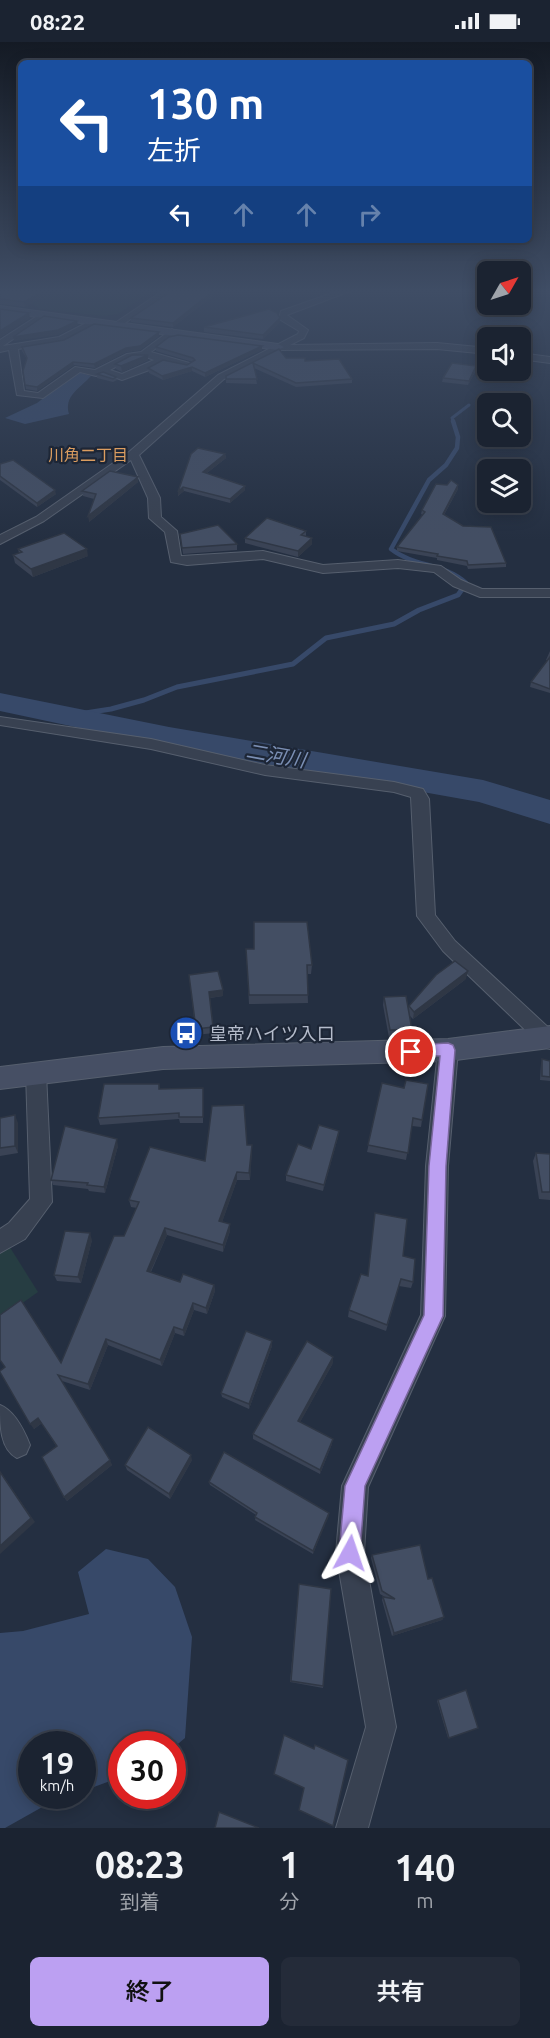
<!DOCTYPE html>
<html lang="ja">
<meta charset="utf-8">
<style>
:root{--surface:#1b2331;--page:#242b39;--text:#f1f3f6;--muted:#a0a4ab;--line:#39404d;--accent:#bca0f2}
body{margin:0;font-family:Ubuntu,"Noto Sans JP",sans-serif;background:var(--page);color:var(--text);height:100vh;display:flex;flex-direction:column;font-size:22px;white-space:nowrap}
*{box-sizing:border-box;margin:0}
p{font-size:20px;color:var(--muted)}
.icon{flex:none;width:33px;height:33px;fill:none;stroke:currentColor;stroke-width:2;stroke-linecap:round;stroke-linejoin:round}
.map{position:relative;height:1786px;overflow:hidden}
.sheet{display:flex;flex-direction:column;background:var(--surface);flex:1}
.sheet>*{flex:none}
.guide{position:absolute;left:18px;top:18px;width:514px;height:183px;border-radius:9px;box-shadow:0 3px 15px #0003,0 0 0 2px var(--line);background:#1a4fa0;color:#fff;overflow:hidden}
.needle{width:39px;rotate:51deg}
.controls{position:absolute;left:477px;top:219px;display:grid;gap:12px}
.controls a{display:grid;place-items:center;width:54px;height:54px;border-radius:9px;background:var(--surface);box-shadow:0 3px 15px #0003,0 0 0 2px var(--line);font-size:30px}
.speed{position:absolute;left:18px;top:1689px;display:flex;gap:12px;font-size:30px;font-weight:700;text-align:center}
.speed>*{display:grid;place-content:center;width:78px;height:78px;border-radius:50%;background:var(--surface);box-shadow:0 3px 15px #0003,0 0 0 2px var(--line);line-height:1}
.speed small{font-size:15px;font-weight:400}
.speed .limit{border:9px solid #d22;background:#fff;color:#111}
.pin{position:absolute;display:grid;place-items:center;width:51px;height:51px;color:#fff;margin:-26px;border:3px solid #fff;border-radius:50%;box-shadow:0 2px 6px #0007}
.me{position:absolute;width:66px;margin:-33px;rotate:5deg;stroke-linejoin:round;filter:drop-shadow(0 0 4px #0008)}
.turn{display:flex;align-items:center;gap:21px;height:126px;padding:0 30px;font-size:27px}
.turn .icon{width:78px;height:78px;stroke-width:2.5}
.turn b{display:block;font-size:42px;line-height:51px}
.lanes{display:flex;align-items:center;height:57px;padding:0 30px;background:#0003;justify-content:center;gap:30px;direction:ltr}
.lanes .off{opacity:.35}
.eta{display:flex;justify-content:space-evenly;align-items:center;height:102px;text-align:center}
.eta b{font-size:36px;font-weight:600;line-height:42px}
.action{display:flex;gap:12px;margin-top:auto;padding:12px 30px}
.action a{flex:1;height:69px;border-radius:9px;background:var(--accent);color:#111;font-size:24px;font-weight:600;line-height:69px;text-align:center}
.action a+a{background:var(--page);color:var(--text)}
.status{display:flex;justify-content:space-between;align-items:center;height:42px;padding:0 30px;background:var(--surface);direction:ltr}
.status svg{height:16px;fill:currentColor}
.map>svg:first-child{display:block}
</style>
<div class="status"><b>08:22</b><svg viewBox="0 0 49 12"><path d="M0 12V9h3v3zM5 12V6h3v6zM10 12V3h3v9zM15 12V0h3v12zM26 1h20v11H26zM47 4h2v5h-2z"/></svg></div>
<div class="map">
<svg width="550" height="1786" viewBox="0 0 550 1786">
<rect width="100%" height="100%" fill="#242f41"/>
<g fill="#263d42">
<path d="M56 248H153L118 272 104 274 40 267 32 262Z"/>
<path d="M6 1199 38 1250 0 1277V1202Z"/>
</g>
<g fill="#374969">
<path d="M78 330 91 334C79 347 64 354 69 372L25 382 5 376 37 361Z"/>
<path d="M106 1507 148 1517 175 1545 192 1595 185 1696 173 1706 172 1702H122L121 1735 83 1749 82 1702H32V1754H68L53 1759 5 1786H0V1591L23 1589 89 1572 78 1530Z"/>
</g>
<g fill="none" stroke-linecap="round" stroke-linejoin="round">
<path stroke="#374969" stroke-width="3" d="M454 381 452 376 469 363"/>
<path stroke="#374969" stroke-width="4.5" d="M453 379 458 395 457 406 446 423 429 438 391 507C414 525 444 521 466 541L462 547"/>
<path stroke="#374969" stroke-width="5" d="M66 674 111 667 144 658 177 645 293 622 326 596 394 582 419 568 458 553 463 546"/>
<path fill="#374969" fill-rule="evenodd" d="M0 651 169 685 483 738 550 758V782L479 760 169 705 0 669Z"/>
<g stroke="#565f6e" stroke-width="2">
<g id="street">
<path d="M164 248H174L119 285 112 283Z"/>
<path d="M341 248H353L287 273 308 288 304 296 290 303 437 301 488 306V312L437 307 280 308 224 337 139 413 160 456 161 475 177 489 181 514 263 509 323 523 398 518 441 524 461 538 482 547H550V555H480L453 544 434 530 398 526 323 531 263 517 187 523 171 520 165 490 149 476 148 456 131 418 44 479 0 502V493L36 475 129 410 218 333 298 292 299 289 279 277 281 269Z"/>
<path d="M42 271 49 273 3 304 59 295 92 278 99 280 64 299 18 307 24 349 38 351 75 325 95 328 127 312 141 310 172 287 176 290 175 292 151 310 193 322 188 325 163 320 152 327 122 338 103 331 96 334 80 330 43 356 17 353 9 308 0 310V298ZM146 315 154 318 122 332 110 328 132 316Z"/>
<path d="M520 311 550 315V321L520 317Z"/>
<path d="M0 675 151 697 265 723 394 740 423 747 429 757 435 873 455 899 550 987V1007L543 1005 443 909 417 874 411 755 394 750 265 733 151 707 0 683Z"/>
<path d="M448 1000 455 1002 458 1008 448 1124 445 1274 368 1445 364 1511 396 1685 368 1786H336L366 1685 336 1511 342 1444 421 1273 426 1124 438 1008 441 1002Z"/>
<path d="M36 1022 43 1025 46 1031 52 1160 25 1197 0 1211V1187L9 1181 30 1157 26 1031 29 1025Z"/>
<path d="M0 1363C15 1369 24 1388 30 1403L26 1412 17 1416C0 1407 0 1384 0 1363Z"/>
</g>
</g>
<g stroke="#565f6e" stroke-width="2">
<g id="secondary">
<path d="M0 264 278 302 284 305 278 308 0 270Z"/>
<path d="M550 984V1006L448 1019 163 1027 0 1047V1025L163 1005 448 997Z"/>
</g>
</g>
<use href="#street" fill="#384151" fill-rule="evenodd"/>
<use href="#secondary" fill="#464f64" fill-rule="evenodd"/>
</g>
<g fill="#3a4355">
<path d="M0 248H55L25 265 0 262Z"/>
<path d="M213 249 214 253 173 285 131 280V276Z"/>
<path d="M280 280 263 297 204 290V285Z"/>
<path d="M159 294 140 308 126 310 95 326 74 323 37 349 26 347 23 329 27 317 22 309V305Z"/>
<path d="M262 304V308L205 335 192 329 163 338 149 331 148 326 187 323 193 320 156 309V305Z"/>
<path d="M279 307 286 316 305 319 352 337V341L296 345 254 326 257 342 226 341V337Z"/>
<path d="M148 313V318L122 330 116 327 115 322Z"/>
<path d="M476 328 468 343 442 340 443 336Z"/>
<path d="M97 332 116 335 117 338 113 340 97 336Z"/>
<path d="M225 412 226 416 207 431 245 448 230 461 184 449 178 454V450Z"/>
<path d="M0 422 56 452 37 465 0 438Z"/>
<path d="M138 435V440L89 480 94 457 83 454 82 449Z"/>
<path d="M447 443H458V447L444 473 506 521V525L468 527 467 524 437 518V516L397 509V505L423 473 421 472 422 468Z"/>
<path d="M306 489V494L312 496V502L298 515 245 501V496Z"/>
<path d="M180 492 237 502V508L183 512Z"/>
<path d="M18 507 88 514 33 535 15 521 13 513 19 511Z"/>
<path d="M550 609V651L530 645 531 640 548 618H546Z"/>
<path d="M246 907 312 923 311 932H307L308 961 249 962Z"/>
<path d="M189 933 223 954 210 956 214 991 196 993Z"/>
<path d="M466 937 413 977 410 974 412 988 411 996H389L383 963 384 955 408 966 409 964Z"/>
<path d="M542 1017 550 1019V1039L540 1038 541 1021Z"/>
<path d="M382 1041 422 1078 421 1085 412 1084 406 1118 367 1110Z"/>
<path d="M159 1042 160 1047 203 1046V1081H180L179 1077 100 1083 98 1076Z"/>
<path d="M0 1076 18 1081V1111L0 1114Z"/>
<path d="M339 1089 338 1095 323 1149 286 1139V1133L311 1107Z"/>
<path d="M247 1103H252L250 1138H237L222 1180 230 1182V1189L223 1210 167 1193 151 1230 180 1240 214 1243 215 1249 207 1272 194 1268 184 1294 175 1291 162 1324 108 1303 90 1348 62 1339 112 1423 67 1459 64 1455 56 1404 42 1381 34 1387 5 1325 61 1321 124 1194 137 1166 131 1165 129 1158 205 1119Z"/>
<path d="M118 1104 105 1151 89 1149 88 1147 53 1143 51 1138Z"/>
<path d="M536 1111 550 1112V1158L539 1157 533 1119Z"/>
<path d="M92 1198 81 1241 57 1239 54 1233Z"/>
<path d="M403 1214 413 1240 411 1246 399 1244 386 1289 348 1275 349 1268 367 1234Z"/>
<path d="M272 1299V1304L249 1367 222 1355 221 1351Z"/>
<path d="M333 1321 300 1380 332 1402 320 1432 253 1397V1392Z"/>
<path d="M192 1418 170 1457 127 1428 125 1423Z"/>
<path d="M209 1440 329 1471 313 1512 255 1478 256 1473 210 1443Z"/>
<path d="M372 1513 444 1575 442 1578 392 1594 382 1558 383 1555H385L380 1552 371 1516Z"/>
<path d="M299 1542 323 1644V1646L290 1640Z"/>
<path d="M438 1658 478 1686 448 1696 437 1659Z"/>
</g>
<g fill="#2f3745">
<path d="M45 248H55L25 265 24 260Z"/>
<path d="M213 249 214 253 173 285V281Z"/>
<path d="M29 271 30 276 0 296V289Z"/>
<path d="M280 276V280L263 297V293Z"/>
<path d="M77 279 78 283 58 293 14 299 13 295Z"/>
<path d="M159 290V294L140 308 126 310 95 326 94 322Z"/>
<path d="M262 304V308L205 335V331Z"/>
<path d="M148 313V318L122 330 121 324Z"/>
<path d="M73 320 74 323 37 349V345Z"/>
<path d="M476 324V328L468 343 469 339Z"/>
<path d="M192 325V329L163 338 162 334Z"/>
<path d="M225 412 226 416 203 434V430Z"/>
<path d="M138 435V440L89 480 88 474Z"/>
<path d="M458 443V447L442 476 443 472Z"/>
<path d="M245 444V448L230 461V457Z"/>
<path d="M183 445 184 449 178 454V450Z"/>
<path d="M55 448 56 452 37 465V461Z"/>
<path d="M312 496V502L298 515V509Z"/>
<path d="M87 507 88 514 33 535 31 527Z"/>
<path d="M468 929 466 937 413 977 414 970Z"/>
<path d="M223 948V954L209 956V950Z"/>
<path d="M15 1073 18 1081V1111L15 1104Z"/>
<path d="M339 1089 338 1095 323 1149 324 1143Z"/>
<path d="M117 1097 118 1104 105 1151 104 1145Z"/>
<path d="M252 1103V1111L250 1138 249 1131Z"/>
<path d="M237 1130V1138L220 1186 219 1179Z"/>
<path d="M230 1182V1189L223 1210V1203Z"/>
<path d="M165 1186 167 1193 148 1235 147 1229Z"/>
<path d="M90 1191 92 1198 81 1241 78 1235Z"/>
<path d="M214 1243 215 1249 207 1272 206 1266Z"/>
<path d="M193 1261 194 1268 184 1294 183 1288Z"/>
<path d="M174 1285 175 1291 162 1324 160 1318Z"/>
<path d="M106 1297 108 1303 90 1348 88 1342Z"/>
<path d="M272 1299V1304L249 1367V1362Z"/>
<path d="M333 1315V1321L298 1384V1379Z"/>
<path d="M38 1376 42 1381 34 1387 30 1382Z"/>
<path d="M333 1397 332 1402 320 1432V1428Z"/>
<path d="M191 1413 192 1418 170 1457 169 1452Z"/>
<path d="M110 1418 112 1423 67 1459 64 1455Z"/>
<path d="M0 1429 35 1480 0 1512Z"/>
<path d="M329 1471V1474L313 1512V1509Z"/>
<path d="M444 1575 442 1578 392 1594 394 1591Z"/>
</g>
<g fill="#434e63" stroke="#2f3745" stroke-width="1.5">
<path d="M0 248H45L24 260 0 257Z"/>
<path d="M173 248H204L213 249 173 281 131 276Z"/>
<path d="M0 267 29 271 0 289Z"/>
<path d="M269 267 277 271 280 276 263 293 204 285Z"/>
<path d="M44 274 77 279 58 288 13 295Z"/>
<path d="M94 282 159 290 140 304 126 306 94 322 73 320 37 345 25 343 23 329 27 316 22 305 64 298Z"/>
<path d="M178 293 262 304 205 331 192 325 162 334 148 326 163 318 187 323 195 318 193 316 156 305 169 295Z"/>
<path d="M279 307 286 316H305V319L339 317 352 337 296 341 253 321 257 337H226V334Z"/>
<path d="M132 313H148L121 324 115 322Z"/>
<path d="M452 321 476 324 469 339 443 336Z"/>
<path d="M103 330 116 335 113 337 97 332Z"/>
<path d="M198 406 225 412 203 430 245 444 230 457 183 445 178 450 191 412Z"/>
<path d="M13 418 55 448 37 461 0 434V422Z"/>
<path d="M110 429 138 435 88 474 96 452 82 449Z"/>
<path d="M451 438 458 443 443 472 463 484 491 485 506 521 468 523 467 519 437 514 438 512 397 505 425 470 422 468 436 442 447 443Z"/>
<path d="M267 476 306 489 301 493 312 496 298 509 245 496Z"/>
<path d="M218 483 237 502 182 506 180 492Z"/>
<path d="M64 491 87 507 31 527 13 513 22 510 18 507Z"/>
<path d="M550 615V647L531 640Z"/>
<path d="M254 880H307L312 923H307L308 953H249L246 907H254Z"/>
<path d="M455 919 468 929 414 970 409 964 436 933Z"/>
<path d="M218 929 223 948 209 950 213 985 196 987 189 933Z"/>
<path d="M406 954 412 988H390L384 955Z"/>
<path d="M542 1017 550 1019V1035L542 1034Z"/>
<path d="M406 1038 428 1042 422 1078 413 1076 408 1111 368 1103 382 1041 404 1046Z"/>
<path d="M104 1042H159V1047L203 1046V1075H179V1071L98 1076Z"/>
<path d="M244 1063 247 1103H252L249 1131 237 1130 219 1179 230 1182 223 1203 165 1186 147 1229 180 1240 183 1232 214 1243 206 1266 193 1261 183 1288 174 1285 160 1318 106 1297 88 1342 58 1333 110 1418 64 1455 42 1415 57 1404 38 1376 30 1382 0 1330V1329L5 1325 0 1318V1273L21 1258 61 1321 114 1194H124L139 1160 129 1158 150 1105 205 1119 212 1064Z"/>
<path d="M15 1073V1104L0 1106V1076Z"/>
<path d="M319 1083 339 1089 324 1143 286 1133 298 1102 311 1107Z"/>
<path d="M65 1084 117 1097 104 1145 87 1143 88 1141 51 1138Z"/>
<path d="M536 1111 550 1112V1150H542Z"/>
<path d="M375 1171 407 1177 403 1214 415 1217 413 1240 401 1237 387 1283 349 1268 361 1232 368 1234Z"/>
<path d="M65 1189 90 1191 78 1235 54 1233Z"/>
<path d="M246 1289 272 1299 249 1362 221 1351Z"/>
<path d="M307 1299 333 1315 298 1379 333 1397 320 1428 253 1392Z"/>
<path d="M148 1385 191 1413 169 1452 125 1423Z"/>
<path d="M224 1410 329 1471 313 1509 255 1475 257 1471 209 1440Z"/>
<path d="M0 1430 31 1476 0 1504Z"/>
<path d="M420 1503 428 1537 432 1536 444 1575 394 1591 383 1555 395 1557 382 1549 372 1513Z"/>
<path d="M299 1542 331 1547 323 1644 291 1639Z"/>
<path d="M466 1648 478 1686 449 1696 438 1658Z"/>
<path d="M284 1693 314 1707 315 1703 348 1718 333 1784 299 1768 304 1746 274 1732Z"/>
<path d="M219 1770 259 1786H215Z"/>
</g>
<linearGradient id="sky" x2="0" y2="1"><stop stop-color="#141a24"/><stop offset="0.5" stop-color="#3f4d65"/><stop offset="1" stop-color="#3f4d65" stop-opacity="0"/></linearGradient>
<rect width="550" height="498" fill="url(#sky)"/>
<path fill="#bca0f2" stroke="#7a689d" stroke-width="1.5" d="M448 1001 453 1003 455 1008 446 1124 443 1274 365 1444 360 1511 357 1518 350 1521 342 1518 339 1511 345 1444 424 1273 429 1124 440 1014H406L404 1010 406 1005 411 1003Z"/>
<defs>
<g id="bus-disc" transform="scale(1.725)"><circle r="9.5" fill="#1a4fb4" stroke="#1d2636"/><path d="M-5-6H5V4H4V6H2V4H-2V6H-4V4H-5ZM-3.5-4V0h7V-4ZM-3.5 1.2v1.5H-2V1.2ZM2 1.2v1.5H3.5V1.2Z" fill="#fff"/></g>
</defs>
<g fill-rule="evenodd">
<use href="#bus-disc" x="186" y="991"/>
</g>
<g text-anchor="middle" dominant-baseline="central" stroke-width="4.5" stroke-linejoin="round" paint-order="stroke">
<g font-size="16" fill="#db9d60" stroke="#1d2636">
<text x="88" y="413">川角二丁目</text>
</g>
<g font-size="18" fill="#b5bccb" stroke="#1d2636" text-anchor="start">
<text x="209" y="991">皇帝ハイツ入口</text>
</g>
<g font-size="20" font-style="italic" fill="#7b8fb4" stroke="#1d2636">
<text transform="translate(276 713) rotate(10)">二河川</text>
</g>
</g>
</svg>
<div class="controls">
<a><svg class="needle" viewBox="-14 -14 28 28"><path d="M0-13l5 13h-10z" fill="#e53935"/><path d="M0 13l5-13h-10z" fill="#a0a4ab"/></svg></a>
<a><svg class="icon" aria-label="sound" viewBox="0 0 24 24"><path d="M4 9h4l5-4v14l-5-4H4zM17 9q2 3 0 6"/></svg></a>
<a><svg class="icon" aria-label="search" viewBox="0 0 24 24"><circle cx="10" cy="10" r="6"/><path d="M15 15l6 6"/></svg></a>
<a><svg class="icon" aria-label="layers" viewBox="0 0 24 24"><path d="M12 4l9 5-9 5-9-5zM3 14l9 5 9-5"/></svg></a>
</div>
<div class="speed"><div>19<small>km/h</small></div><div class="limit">30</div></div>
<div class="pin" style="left:411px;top:1010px;background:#d93025"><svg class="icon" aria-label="arrive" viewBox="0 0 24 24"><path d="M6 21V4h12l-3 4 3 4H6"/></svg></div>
<svg class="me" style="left:350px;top:1511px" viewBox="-20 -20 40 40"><path d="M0-17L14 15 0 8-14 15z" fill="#bca0f2" stroke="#fff" stroke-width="4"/></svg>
<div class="guide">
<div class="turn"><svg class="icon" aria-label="left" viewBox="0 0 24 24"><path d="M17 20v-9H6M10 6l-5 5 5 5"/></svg><div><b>130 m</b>左折</div></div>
<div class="lanes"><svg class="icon" aria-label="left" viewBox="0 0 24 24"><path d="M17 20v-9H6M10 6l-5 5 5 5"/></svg><svg class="icon off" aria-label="ahead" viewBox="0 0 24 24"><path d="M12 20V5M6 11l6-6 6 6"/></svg><svg class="icon off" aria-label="ahead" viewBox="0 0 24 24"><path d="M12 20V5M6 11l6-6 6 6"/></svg><svg class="icon off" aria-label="right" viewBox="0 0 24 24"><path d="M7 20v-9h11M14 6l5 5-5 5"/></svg></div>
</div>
</div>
<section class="sheet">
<div class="eta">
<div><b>08:23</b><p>到着</p></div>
<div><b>1</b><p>分</p></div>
<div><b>140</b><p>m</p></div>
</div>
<div class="action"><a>終了</a><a>共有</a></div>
</section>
